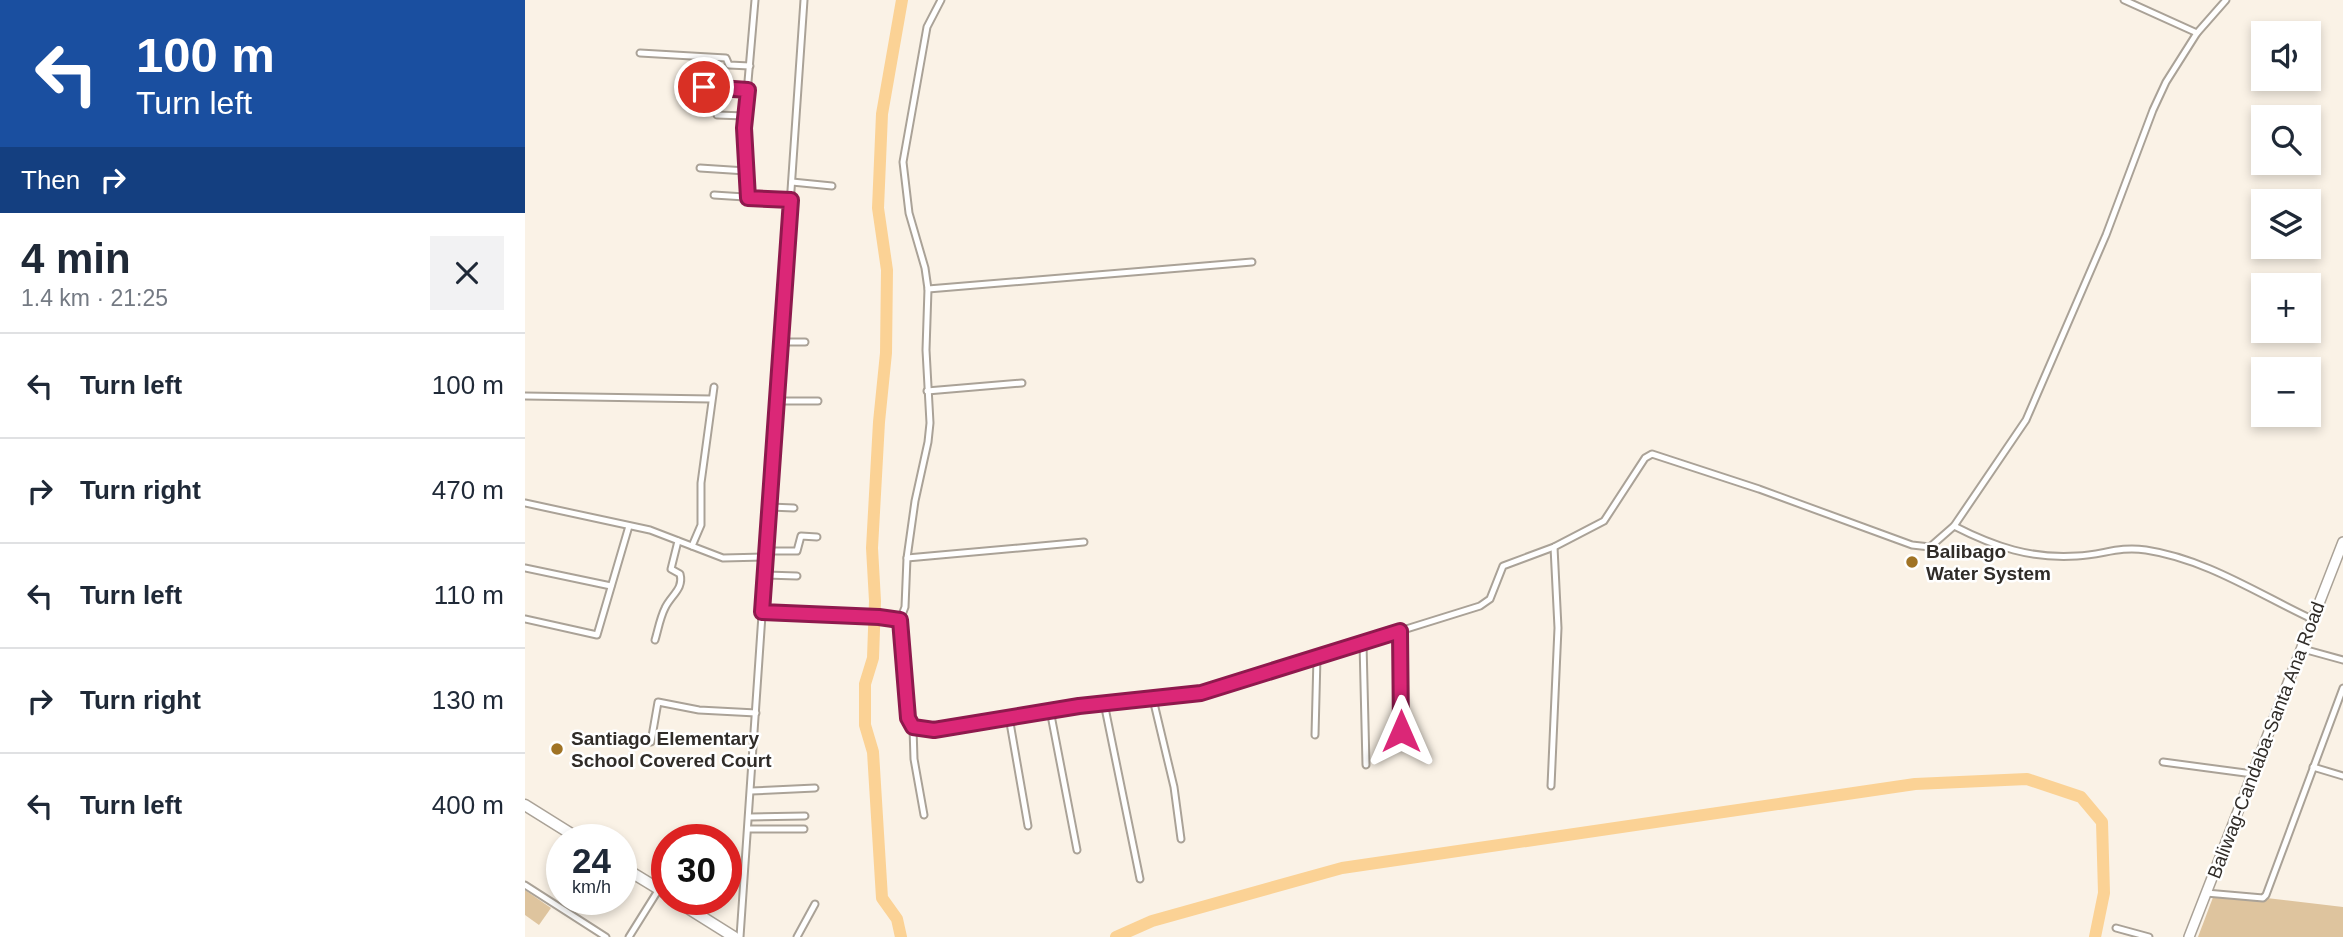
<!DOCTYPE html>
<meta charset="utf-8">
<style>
:root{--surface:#fff;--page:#f2f2f3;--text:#1f2937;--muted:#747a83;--line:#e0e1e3}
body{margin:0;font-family:Arial,sans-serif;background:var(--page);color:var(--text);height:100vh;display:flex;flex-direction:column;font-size:26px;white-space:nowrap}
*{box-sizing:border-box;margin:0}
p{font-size:23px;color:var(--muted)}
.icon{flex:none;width:38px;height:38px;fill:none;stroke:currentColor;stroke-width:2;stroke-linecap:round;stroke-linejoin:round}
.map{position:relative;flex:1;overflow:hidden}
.panel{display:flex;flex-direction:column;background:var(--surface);width:525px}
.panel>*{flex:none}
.hud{background:#1a4fa0;color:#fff;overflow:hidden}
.tools{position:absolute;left:1726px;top:21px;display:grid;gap:14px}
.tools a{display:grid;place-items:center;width:70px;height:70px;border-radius:0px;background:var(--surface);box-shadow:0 4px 10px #0003;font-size:35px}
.speed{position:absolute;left:21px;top:824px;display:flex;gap:14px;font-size:35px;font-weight:700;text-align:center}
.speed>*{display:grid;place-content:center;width:91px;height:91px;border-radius:50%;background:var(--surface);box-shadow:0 4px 10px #0003;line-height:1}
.speed small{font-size:18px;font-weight:400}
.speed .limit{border:10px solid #d22;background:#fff;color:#111}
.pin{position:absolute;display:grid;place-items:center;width:60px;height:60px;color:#fff;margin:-30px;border:4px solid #fff;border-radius:50%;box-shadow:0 2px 7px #0007}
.me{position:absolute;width:77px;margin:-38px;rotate:0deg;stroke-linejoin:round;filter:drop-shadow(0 0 5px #0008)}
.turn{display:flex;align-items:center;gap:24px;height:147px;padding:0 21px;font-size:32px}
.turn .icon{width:91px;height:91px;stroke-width:2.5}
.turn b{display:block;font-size:49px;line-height:60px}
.then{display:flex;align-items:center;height:66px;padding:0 21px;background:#0003;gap:14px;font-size:26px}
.round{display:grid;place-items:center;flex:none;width:74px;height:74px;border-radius:0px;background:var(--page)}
.summary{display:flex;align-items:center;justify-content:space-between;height:119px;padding:0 21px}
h1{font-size:42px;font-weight:700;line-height:52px}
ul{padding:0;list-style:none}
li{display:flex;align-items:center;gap:21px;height:105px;padding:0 21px;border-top:2px solid var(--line)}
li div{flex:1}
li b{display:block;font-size:26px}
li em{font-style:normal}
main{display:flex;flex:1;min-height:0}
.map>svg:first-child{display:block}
</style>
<main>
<section class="panel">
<div class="hud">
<div class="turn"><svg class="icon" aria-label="left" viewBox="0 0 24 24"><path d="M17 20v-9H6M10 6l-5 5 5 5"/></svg><div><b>100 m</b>Turn left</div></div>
<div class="then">Then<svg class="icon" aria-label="right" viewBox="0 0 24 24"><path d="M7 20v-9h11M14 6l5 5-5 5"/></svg></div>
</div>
<div class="summary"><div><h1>4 min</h1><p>1.4 km · 21:25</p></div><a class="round"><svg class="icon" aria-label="close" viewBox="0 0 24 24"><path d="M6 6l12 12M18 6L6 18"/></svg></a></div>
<ul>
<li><svg class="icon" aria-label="left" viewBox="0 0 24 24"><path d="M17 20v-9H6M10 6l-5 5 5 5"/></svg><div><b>Turn left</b></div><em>100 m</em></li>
<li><svg class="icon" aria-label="right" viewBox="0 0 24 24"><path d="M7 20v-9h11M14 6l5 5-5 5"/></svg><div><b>Turn right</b></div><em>470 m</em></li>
<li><svg class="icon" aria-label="left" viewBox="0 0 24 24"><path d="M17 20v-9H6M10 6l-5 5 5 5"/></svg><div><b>Turn left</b></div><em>110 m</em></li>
<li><svg class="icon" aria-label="right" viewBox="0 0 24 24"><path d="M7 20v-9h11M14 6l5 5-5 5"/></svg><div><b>Turn right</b></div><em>130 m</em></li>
<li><svg class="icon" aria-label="left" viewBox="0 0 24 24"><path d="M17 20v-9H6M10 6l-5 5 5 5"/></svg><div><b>Turn left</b></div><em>400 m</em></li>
</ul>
</section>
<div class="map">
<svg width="1818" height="937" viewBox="0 0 1818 937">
<rect width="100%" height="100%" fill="#faf2e6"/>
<g fill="#dec49e">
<path d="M0 890 26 908 14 925 0 915Z"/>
<path d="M1690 892 1818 907V937H1673Z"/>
</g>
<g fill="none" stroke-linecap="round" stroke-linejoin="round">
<g stroke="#fbd295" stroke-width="12">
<path d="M376 937 372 919 357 898 348 752 340 725V684L348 658 350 601 347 548 354 422 361 353 362 270 353 208 357 114 377 0"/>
<path d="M591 937 627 921 817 868 1390 784 1502 779 1556 797 1577 822 1579 893 1570 937"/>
</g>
<g stroke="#aaa297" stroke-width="9">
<g id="minor">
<path d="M1599 0 1672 33"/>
<path d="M115 53 201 58 204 65 225 66"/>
<path d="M179 87 223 90"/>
<path d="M192 115 220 116"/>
<path d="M175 168 221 171"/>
<path d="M267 182 307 186"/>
<path d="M189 195 266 200"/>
<path d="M223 198 219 128 230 0"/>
<path d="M403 289 727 262"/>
<path d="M255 342H280"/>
<path d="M402 391 497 383"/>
<path d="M0 396 186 399"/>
<path d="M251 401H293"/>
<path d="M0 503 125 530 198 558 242 557"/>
<path d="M245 507 269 508"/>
<path d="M1429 526C1470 547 1506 559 1552 556 1578 555 1593 546 1621 550 1681 559 1735 595 1789 620"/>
<path d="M167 546 176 525V483L189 387"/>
<path d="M243 551H272L276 536 292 537"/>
<path d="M382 558 559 542"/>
<path d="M0 568 86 586"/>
<path d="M241 575 272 576"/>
<path d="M238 613 317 615 375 620"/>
<path d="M0 619 72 635 104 526"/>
<path d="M875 631 876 731"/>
<path d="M130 640C133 630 135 618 140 608 146 595 159 589 155 574L146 569 153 541"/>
<path d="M838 643 841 765"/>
<path d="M1778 649 1818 660"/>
<path d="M628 699 649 787 656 839"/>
<path d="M579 703 615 879"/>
<path d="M525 710 552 850"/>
<path d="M484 717 503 826"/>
<path d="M388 728 409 730 554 706 676 693 955 606 965 599 978 566 1029 547 1079 521 1120 458 1127 454 1234 489 1387 545 1405 547 1429 526 1501 420 1581 235 1628 110 1641 82 1672 33 1701 0"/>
<path d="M790 735 792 657"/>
<path d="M126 742 133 702 174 710 231 713"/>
<path d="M1638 762 1728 774"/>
<path d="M1788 767 1818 776"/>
<path d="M1026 786 1033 628 1029 547"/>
<path d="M226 791 290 788"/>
<path d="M399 815 389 759 388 728 383 718 380 697 375 620 380 607 382 558 390 501 403 442 405 423 401 350 403 289 400 268 384 213 378 162 402 27 416 0"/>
<path d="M225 817 280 816"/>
<path d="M224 829H279"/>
<path d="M0 885 81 937"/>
<path d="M1681 893 1738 898 1741 895 1818 688"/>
<path d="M1591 928 1624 937"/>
<path d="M104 937 134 889"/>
<path d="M215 937 279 0"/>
<path d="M272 937 290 904"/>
</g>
</g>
<g stroke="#aaa297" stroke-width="12">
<path id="primary" d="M1664 937 1818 542"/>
</g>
<g stroke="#aaa297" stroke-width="13">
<g id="trunk">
<path d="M0 805 56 840"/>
<path d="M96 866 142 894"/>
<path d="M150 900 209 937"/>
</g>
</g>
<use href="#minor" stroke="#fff" stroke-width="5"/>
<use href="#primary" stroke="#fff" stroke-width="9"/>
<use href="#trunk" stroke="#fff" stroke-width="10"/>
</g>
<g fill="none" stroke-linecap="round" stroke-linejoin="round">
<g stroke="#8e194d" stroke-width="18">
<path id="route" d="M179 87 223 90 219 128 223 198 266 200 237 612 354 617 375 620 383 718 388 727 409 730 554 706 676 693 875 631 876 731"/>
</g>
<use href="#route" stroke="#db2777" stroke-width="12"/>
</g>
<g fill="#a07324" stroke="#fff" stroke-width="2.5">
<circle cx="1387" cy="562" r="7"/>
<circle cx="32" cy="749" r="7"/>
</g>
<g text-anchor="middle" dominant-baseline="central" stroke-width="5" stroke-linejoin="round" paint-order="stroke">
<g font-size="19" font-weight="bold" fill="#302c28" stroke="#fff" text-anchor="start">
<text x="1401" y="551">Balibago<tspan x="1401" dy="22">Water System</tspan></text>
<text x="46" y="738">Santiago Elementary<tspan x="46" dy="22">School Covered Court</tspan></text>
</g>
<g font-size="19" fill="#302c28" stroke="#fff">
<text transform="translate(1741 740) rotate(-69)">Baliwag-Candaba-Santa Ana Road</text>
</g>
</g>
</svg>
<div class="tools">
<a><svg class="icon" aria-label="sound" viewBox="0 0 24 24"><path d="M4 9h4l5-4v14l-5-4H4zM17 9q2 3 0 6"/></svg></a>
<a><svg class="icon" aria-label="search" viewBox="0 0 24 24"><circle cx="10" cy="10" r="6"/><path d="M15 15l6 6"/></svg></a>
<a><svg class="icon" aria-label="layers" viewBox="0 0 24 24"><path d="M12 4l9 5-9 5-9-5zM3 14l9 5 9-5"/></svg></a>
<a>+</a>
<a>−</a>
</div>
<div class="speed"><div>24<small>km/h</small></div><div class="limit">30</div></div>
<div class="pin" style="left:179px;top:87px;background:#d93025"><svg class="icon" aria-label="arrive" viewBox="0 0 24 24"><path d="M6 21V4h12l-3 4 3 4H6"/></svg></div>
<svg class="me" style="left:876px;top:731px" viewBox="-20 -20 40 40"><path d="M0-17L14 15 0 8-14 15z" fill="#db2777" stroke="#fff" stroke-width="4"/></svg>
</div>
</main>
